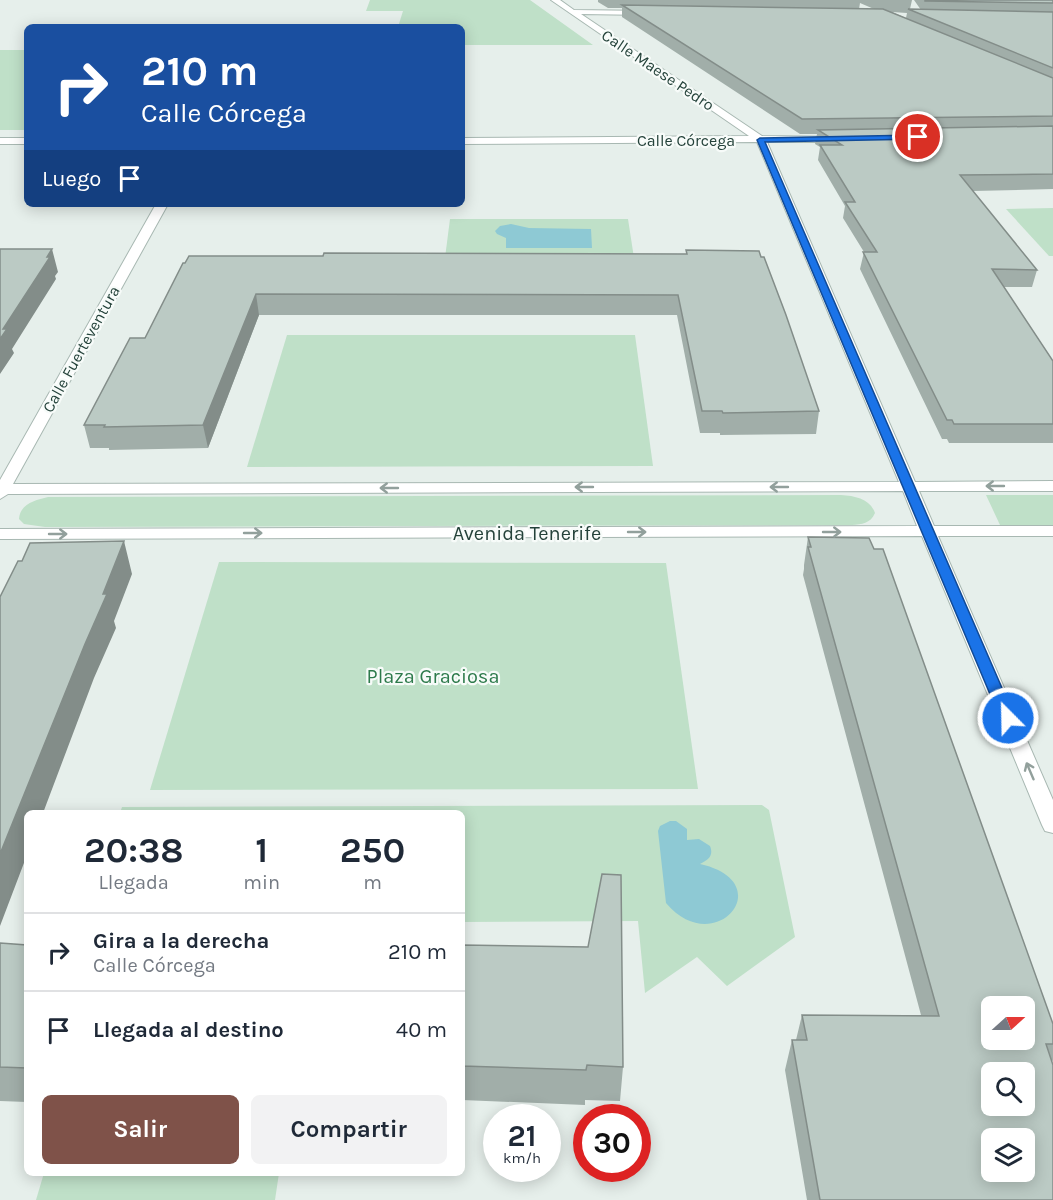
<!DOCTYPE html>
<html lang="es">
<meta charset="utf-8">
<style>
:root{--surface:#fff;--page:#f2f2f3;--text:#1f2937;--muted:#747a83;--line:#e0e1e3;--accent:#7f5249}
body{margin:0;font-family:Karla,sans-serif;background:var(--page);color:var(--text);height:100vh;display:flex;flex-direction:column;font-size:22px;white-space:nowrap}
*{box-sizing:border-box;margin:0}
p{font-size:20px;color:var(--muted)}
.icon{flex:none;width:33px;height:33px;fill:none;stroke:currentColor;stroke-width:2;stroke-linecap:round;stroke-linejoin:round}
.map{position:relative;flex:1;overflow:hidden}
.drawer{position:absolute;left:24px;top:810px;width:441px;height:366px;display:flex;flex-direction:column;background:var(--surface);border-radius:9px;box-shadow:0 3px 15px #0003}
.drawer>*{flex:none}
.hud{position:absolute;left:24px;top:24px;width:441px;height:183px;border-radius:9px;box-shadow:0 3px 15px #0003;background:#1a4fa0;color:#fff;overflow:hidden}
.needle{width:39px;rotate:69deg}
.buttons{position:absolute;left:981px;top:996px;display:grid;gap:12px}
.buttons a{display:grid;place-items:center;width:54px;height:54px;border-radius:9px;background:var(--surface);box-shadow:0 3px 15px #0003;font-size:30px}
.speed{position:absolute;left:483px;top:1104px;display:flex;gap:12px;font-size:30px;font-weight:700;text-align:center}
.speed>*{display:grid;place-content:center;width:78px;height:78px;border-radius:50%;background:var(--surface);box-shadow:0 3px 15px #0003;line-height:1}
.speed small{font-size:15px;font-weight:400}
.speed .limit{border:9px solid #d22;background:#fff;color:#111}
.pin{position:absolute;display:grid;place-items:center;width:51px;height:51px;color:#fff;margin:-26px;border:3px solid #fff;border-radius:50%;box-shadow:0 2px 6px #0007}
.me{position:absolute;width:66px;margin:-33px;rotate:337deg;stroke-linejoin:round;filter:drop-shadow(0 0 4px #0008)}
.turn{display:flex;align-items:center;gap:21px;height:126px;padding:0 18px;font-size:27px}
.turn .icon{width:78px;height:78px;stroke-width:2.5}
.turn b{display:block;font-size:42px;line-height:51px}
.then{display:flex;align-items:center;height:57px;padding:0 18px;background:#0003;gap:12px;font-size:22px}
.eta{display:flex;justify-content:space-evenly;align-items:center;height:102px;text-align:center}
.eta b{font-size:36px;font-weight:700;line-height:42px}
.action{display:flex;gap:12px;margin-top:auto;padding:12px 18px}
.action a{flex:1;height:69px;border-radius:9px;background:var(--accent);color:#fff;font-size:24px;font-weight:700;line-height:69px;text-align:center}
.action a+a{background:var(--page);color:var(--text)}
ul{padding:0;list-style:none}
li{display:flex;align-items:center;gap:18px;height:78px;padding:0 18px;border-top:2px solid var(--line)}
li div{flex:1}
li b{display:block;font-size:22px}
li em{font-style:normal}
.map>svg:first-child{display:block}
</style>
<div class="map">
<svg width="1053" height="1200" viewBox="0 0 1053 1200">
<rect width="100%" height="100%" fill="#e6efeb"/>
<g fill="#bfe0c8">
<path d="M370 0H530L593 45H462V27H398L403 11H366Z"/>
<rect x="0" y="50" width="27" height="80"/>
<path d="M1053 208V256H1049L1006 209Z"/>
<path d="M450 219H628L634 258H445Z"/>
<path d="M287 335H635L653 466 247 467Z"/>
<path d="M841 495C856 496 870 499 875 513 870 524 862 524 852 525L45 527 24 524 19 519C20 504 35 500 48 497Z"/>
<path d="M986 495H1053V525H1000Z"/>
<path d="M219 562 666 563 698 789 150 790Z"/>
<path d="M762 805 769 810 795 937 727 986 697 957 645 993 638 921 462 922V813H120L122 807Z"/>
<path d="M44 1173H279L275 1200H36Z"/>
</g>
<g fill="#8ec9d4">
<path d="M511 224 529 228 591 229 592 248H506V238L497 234 495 231 500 226Z"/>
<path d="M670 821H676L687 829V840L699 839 710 846C714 856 708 860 700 864 781 882 715 961 666 903L658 831 660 826Z"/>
</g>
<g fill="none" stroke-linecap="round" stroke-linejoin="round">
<g stroke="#a8b8b2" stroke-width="2">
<g id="minor">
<path d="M551 0H560L574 10 649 11V15H646L581 14 762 136 845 137V141L841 142H767L915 482 1053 481V491H919L934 526H1053V536H938L1053 800V833L1045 831 1042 825 922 536 0 539V529L917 526 903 491 8 494 0 499V480L156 204H168L13 484 899 482 757 142 462 144V138L749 136Z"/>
<rect x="0" y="138" width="27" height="6"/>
</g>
</g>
<use href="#minor" fill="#fff" fill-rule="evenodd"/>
</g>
<g fill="#a1aea9" fill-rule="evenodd">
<path d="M598 0H912L910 9 921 10 914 0H1053V189L973 191 1037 270 1032 287H1004L1053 361V443H949L947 439H942L860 269 864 252 843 218 845 206 818 160 820 147 815 144 817 134H800L622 17V8H608L598 2ZM860 3 874 9H859ZM892 12 907 13 906 18Z"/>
<path d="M686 250 819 411 816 434 720 435V433H700L677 315H259L208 448 109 450V448H90L84 425 145 338 323 256 686 254Z"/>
<path d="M808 537 1053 1024V1060L1052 1062 1053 1200H807L785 1070 792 1040H796L802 1015H921L803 575 804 569V565Z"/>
<path d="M0 943 27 945V1102L0 1101Z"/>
<path d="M462 945 623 1067 620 1101 585 1100V1105L462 1100Z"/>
</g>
<g fill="#838d89">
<path d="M52 249 58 272 55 276 56 279 12 349 14 353 0 374V339L3 329Z"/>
<path d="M256 294 259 315 208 448 203 425Z"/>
<path d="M124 541 132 574 114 621 116 628 94 678 43 813H27V855L0 926V854Z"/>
</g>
<g fill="#bbcac4" stroke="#838d89" stroke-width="1.5" fill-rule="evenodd">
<path d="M925 0H1053V3L925 1Z"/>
<path d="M622 5 883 9 1053 78V116L802 119Z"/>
<path d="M908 9 1053 12V68Z"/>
<path d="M1053 126V174L960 175 1037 270 992 269 1053 361V424H954L952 420H947L863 252H877L845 202H855L820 145H842L818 130Z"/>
<path d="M0 249H52L47 257H50L3 329H7L0 339Z"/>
<path d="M686 250 759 251 761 257H764L786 315 819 411 723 413 722 411H702L678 295 256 294 203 425 104 427 105 425H84L130 338H145L183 263H185L189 256H323L324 253 687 254Z"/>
<path d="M808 537 869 538 874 549H883L1053 1024V1044H1046L1053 1065V1200H820L792 1040H807L802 1015 939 1016 808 547H811ZM992 1006H1024V1040H992ZM992 1072H1024V1106H992ZM992 1138H1024V1172H992Z"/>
<path d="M124 541 103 594H107L85 644 0 854V597L18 561H22L30 543Z"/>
<path d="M602 874 621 875 623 1067 587 1065 586 1070 462 1066V945L588 947Z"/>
<path d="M0 943 27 945V1068L0 1067Z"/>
</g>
<defs><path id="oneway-shaft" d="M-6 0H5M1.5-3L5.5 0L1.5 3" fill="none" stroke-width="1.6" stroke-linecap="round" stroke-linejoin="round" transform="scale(1.5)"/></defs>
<g stroke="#92a09c">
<use href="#oneway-shaft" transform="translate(995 486) rotate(180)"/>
<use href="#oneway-shaft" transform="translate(584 487) rotate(180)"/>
<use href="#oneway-shaft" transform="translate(779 487) rotate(180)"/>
<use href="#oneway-shaft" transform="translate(389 488) rotate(180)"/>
<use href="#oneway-shaft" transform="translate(637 532)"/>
<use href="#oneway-shaft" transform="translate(832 532)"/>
<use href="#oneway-shaft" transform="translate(253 533)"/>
<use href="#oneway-shaft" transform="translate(58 534)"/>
<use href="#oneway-shaft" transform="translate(1030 771) rotate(-113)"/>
</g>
<path fill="#1a73e8" stroke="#114b97" stroke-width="1.5" d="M918 135 921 136V139L765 142 1015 718 1013 722H1002L1000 718 757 140 760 138Z"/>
<g text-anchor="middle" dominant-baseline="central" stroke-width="4.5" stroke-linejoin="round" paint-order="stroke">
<g font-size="16" fill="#24423a" stroke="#f7fbf9">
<text transform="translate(658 70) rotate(34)">Calle Maese Pedro</text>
<text x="686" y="140">Calle Córcega</text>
<text transform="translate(81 349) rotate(-61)">Calle Fuerteventura</text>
</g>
<g font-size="20" fill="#24423a" stroke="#f7fbf9">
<text x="527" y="533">Avenida Tenerife</text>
</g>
<g font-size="20" fill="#2d7a4b" stroke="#f7fbf9">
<text x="433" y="676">Plaza Graciosa</text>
</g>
</g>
</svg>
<div class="buttons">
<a><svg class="needle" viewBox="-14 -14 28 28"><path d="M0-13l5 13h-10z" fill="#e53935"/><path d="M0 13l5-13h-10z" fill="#747a83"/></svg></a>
<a><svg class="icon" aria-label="search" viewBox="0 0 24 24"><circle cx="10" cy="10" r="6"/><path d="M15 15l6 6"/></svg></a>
<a><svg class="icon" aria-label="layers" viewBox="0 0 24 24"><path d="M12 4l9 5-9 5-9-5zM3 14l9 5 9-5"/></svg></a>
</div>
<div class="speed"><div>21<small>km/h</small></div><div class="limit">30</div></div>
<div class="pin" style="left:918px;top:137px;background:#d93025"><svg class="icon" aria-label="arrive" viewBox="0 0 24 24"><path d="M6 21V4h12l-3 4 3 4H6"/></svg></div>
<svg class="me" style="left:1008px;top:718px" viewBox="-20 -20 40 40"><circle r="17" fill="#1a73e8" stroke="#fff" stroke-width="3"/><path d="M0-11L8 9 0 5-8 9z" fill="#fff"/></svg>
<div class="hud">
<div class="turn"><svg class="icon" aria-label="right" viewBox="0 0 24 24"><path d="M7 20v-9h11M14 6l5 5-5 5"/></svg><div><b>210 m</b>Calle Córcega</div></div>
<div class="then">Luego<svg class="icon" aria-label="arrive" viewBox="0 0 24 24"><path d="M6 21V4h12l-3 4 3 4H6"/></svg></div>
</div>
<section class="drawer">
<div class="eta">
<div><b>20:38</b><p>Llegada</p></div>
<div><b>1</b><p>min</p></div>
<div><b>250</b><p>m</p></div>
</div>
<ul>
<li><svg class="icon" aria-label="right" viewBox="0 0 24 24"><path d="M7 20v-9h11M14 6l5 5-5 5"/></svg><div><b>Gira a la derecha</b><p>Calle Córcega</p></div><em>210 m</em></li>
<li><svg class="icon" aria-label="arrive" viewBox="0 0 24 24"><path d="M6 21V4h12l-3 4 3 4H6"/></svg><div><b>Llegada al destino</b></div><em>40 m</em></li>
</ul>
<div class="action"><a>Salir</a><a>Compartir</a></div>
</section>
</div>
